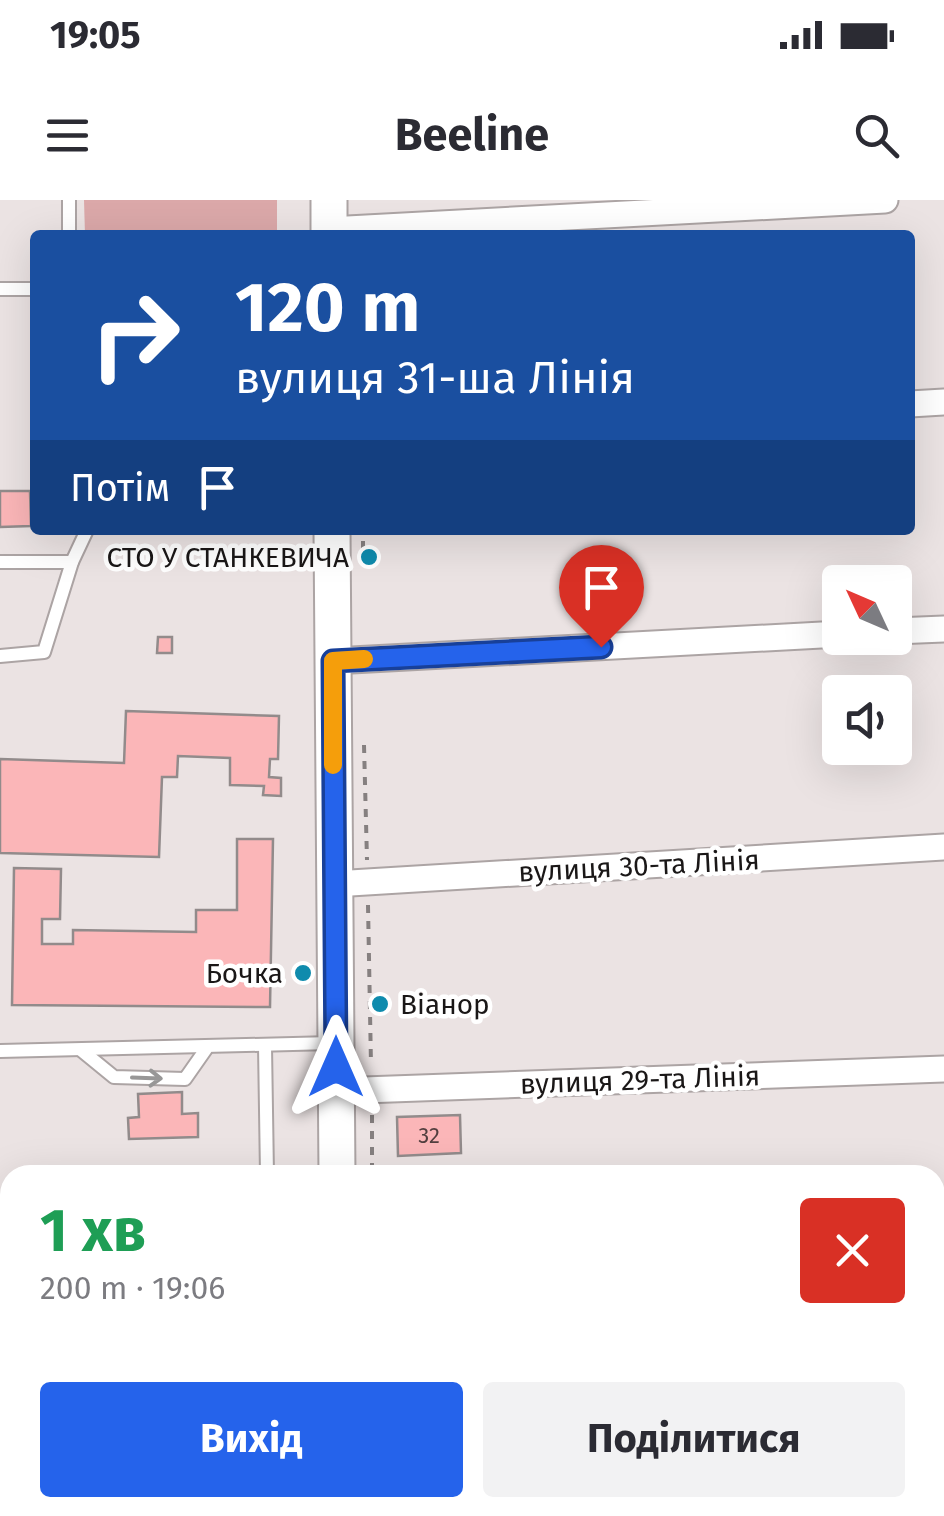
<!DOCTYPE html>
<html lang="uk">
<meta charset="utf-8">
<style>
:root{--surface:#fff;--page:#f2f2f3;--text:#2b2b33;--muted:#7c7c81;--accent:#2563eb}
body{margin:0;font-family:"Fira Sans",sans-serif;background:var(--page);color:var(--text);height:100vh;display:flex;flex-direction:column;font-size:38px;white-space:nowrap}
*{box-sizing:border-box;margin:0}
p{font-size:32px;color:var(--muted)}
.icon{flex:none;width:55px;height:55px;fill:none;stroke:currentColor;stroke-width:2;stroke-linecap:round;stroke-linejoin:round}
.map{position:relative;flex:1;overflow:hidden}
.panel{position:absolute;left:0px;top:965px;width:945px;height:352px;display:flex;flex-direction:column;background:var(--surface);border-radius:30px 30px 0 0;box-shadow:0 10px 40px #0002}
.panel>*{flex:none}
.guide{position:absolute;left:30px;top:30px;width:885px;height:305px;border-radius:10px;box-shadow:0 10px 40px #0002;background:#1a4fa0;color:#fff;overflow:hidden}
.needle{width:65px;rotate:314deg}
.controls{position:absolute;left:822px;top:365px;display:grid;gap:20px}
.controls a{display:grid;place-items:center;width:90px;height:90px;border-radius:10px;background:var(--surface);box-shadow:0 10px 40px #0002;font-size:50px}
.pin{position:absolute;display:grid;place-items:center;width:85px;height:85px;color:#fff;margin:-102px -42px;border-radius:50% 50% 50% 0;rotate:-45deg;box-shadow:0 0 10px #0007}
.pin .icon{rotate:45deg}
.me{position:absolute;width:110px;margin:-55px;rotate:0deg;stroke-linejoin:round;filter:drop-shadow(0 0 8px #0008)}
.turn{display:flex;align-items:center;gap:35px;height:210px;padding:0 40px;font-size:45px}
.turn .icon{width:130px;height:130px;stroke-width:2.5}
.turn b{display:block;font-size:70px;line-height:85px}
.then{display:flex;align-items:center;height:95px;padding:0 40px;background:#0003;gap:20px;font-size:38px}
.round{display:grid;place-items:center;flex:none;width:105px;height:105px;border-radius:10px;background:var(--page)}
.summary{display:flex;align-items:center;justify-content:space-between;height:170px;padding:0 40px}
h1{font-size:60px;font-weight:700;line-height:75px;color:#1e9e55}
.action{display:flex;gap:20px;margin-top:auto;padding:20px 40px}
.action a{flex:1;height:115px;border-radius:10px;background:var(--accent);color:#fff;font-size:40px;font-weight:700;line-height:115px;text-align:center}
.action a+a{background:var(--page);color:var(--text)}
.status{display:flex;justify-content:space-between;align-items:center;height:70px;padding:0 50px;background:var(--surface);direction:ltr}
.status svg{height:28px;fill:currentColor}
header{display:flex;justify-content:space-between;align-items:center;height:130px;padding:0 40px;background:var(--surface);font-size:45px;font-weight:700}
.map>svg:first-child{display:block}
</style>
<div class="status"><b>19:05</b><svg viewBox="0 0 49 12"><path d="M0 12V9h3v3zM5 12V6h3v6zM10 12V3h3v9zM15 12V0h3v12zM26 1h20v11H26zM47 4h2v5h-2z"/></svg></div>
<header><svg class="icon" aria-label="menu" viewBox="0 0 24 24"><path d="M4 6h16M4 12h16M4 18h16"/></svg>Beeline<svg class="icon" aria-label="search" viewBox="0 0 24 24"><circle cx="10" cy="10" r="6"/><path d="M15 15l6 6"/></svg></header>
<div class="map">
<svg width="944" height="1316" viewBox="0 0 944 1316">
<rect width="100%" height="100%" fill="#ebe3e3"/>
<rect fill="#e4d4d4" x="363" y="1308" width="100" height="8"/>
<path fill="#dba8a9" d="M84 0H277V35H85Z"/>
<g fill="#fbb6b8" stroke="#928b8b" stroke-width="2.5">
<path d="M0 291H30L31 326 0 327Z"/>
<path d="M158 437H172V453H157Z"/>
<path d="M126 511 279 516 278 559H270L269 577 281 578V596L263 595 264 586 230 585V558L178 556 177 577H162L159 657 0 653V559L124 563Z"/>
<path d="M237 639H273L270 807 12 805 14 668 61 669 60 719H42V744H73V730L196 732V710H237Z"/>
<path d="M182 892V914L198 913V937L129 939 128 918 139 917 138 894Z"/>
<path d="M460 915 461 953 398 956 397 917Z"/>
<rect x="408" y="1308" width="49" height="8"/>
</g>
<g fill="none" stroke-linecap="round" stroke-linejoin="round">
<g stroke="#aca4a4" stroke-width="16">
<g id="lane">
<path d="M69 0V35"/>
<path d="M0 89H35"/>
<path d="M0 362H72"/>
<path d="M0 456 44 452 72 362 87 330"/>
<path d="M265 846 267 975"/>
<path d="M81 850 114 877 185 879 206 849"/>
<path d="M0 851 332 843"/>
</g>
</g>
<g stroke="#aca4a4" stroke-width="29">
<g id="street">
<path d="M329 30 885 0"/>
<path d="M910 204 944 202"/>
<path d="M895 431 944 429"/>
<path d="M333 461 840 434"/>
<path d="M334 684 944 647"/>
<path d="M336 891 944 869"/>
<path d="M935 1101H944"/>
</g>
</g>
<g stroke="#aca4a4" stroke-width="39">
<g id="secondary">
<path d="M329 0V35"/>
<path d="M332 330 337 975"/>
<path d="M341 1308V1316"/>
</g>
</g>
<g stroke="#868080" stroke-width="4" stroke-dasharray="8 8" stroke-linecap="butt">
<path d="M363 365V330"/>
<path d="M364 545 367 660"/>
<path d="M368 705 371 865"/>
<path d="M372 915V975"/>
<path d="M375 1308V1316"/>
</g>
<use href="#lane" stroke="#fff" stroke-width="12"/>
<use href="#street" stroke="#fff" stroke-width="25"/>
<use href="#secondary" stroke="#fff" stroke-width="35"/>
</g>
<defs><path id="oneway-shaft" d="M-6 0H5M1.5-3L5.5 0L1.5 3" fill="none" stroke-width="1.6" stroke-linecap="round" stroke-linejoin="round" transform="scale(2.5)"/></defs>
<use stroke="#989797" href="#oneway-shaft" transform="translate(147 878) rotate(2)"/>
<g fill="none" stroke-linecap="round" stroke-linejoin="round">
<g stroke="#184099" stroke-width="25">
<path id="route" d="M336 867 333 461 601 447"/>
</g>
<use href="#route" stroke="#2563eb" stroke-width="18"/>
<path stroke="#f59e0b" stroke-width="18" d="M333 565V461L364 459"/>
</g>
<g fill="#0f8bad" stroke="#fff" stroke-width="4">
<circle cx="369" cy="357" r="10"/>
<circle cx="303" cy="773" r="10"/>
<circle cx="380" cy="804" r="10"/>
</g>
<g text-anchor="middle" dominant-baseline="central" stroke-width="9" stroke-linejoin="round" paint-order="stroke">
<g font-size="22" fill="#523f3f">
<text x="429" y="935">32</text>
</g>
<g font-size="28" fill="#1a1717" stroke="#fff" text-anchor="end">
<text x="349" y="357">СТО У СТАНКЕВИЧА</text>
<text x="283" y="773">Бочка</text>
<text x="400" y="804" text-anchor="start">Віанор</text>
</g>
<g font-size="28" fill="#1a1717" stroke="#fff">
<text transform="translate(639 666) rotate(-3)">вулиця 30-та Лінія</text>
<text transform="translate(640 880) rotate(-2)">вулиця 29-та Лінія</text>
</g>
</g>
</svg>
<div class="controls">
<a><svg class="needle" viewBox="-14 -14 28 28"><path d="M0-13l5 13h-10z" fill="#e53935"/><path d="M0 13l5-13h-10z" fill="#7c7c81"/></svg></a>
<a><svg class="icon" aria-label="sound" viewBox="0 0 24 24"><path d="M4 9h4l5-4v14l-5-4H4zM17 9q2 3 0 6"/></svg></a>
</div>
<div class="pin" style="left:601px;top:447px;background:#d93025"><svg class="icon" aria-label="arrive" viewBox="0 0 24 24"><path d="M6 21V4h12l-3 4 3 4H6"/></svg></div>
<svg class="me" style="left:336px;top:867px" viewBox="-20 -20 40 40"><path d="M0-17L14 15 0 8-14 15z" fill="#2563eb" stroke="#fff" stroke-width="4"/></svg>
<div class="guide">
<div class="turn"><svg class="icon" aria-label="right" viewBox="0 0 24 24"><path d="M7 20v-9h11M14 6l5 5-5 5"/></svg><div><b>120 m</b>вулиця 31-ша Лінія</div></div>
<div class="then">Потім<svg class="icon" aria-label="arrive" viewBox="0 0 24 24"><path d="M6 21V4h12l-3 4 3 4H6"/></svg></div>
</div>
<section class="panel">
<div class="summary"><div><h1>1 хв</h1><p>200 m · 19:06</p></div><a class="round" style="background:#d93025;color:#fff"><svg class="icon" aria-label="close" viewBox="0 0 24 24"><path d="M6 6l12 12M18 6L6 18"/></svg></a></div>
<div class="action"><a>Вихід</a><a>Поділитися</a></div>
</section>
</div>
